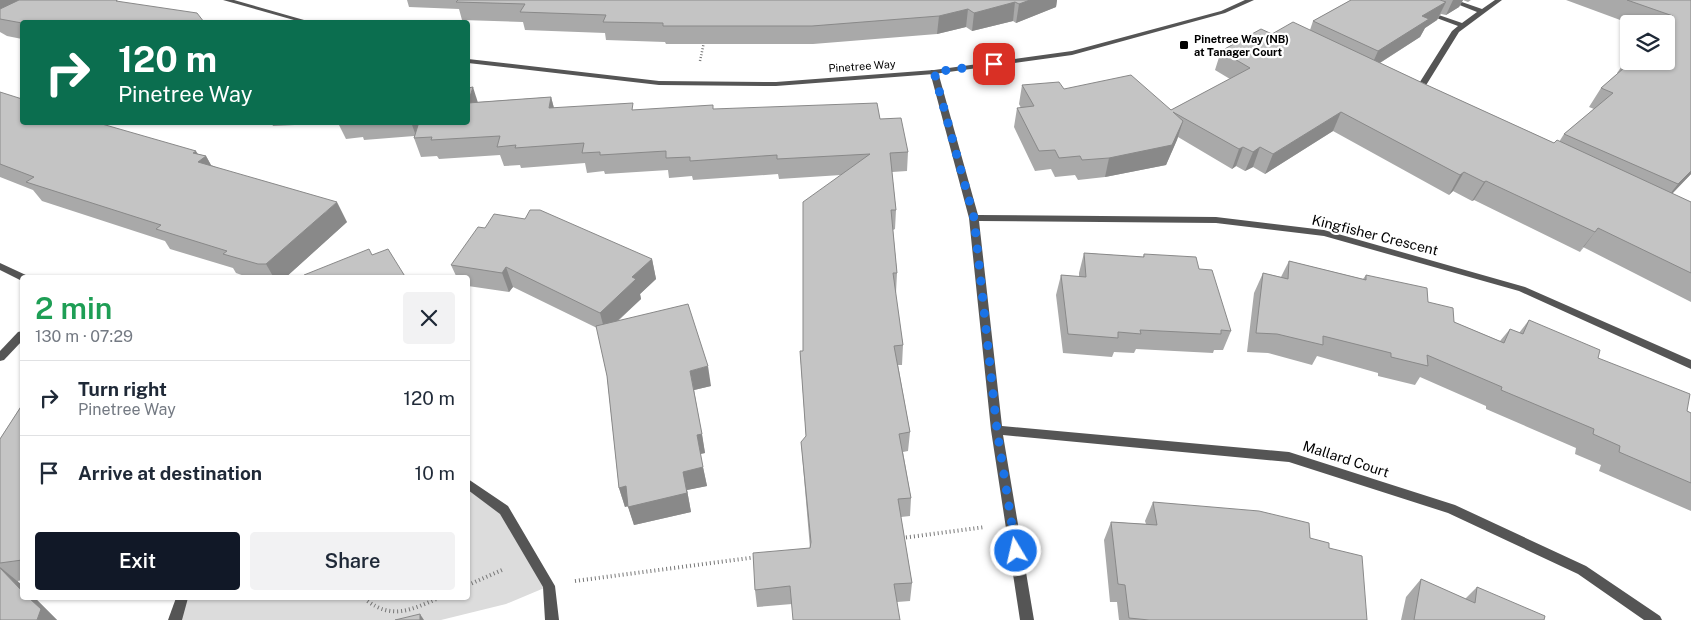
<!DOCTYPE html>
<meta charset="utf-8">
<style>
:root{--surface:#fff;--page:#f2f2f3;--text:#1f2937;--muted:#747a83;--line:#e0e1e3;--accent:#111827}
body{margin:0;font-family:"Public Sans",sans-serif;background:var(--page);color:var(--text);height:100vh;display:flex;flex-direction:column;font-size:19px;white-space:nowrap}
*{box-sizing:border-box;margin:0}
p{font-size:16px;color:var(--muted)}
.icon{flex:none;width:28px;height:28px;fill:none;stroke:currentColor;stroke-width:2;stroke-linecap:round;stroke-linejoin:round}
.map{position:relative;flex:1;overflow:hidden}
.sheet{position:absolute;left:20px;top:275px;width:450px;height:325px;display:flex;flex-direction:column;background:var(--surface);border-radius:5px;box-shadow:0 1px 4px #0004}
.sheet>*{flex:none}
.banner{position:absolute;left:20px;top:20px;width:450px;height:105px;border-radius:5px;box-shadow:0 1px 4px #0004;background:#0b6e4f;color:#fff;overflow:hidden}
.buttons{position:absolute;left:1620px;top:15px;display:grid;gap:10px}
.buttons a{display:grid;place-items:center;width:55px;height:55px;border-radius:5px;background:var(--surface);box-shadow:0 1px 4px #0004;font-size:25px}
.pin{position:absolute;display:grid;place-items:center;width:42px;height:42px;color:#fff;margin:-21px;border-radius:10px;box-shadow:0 2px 8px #0006}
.me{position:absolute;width:55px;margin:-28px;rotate:351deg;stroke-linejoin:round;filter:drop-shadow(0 0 4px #0008)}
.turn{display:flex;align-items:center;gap:18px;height:105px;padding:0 15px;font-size:22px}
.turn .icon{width:65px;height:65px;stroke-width:2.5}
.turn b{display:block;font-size:35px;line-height:42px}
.round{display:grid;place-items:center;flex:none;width:52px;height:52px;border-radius:5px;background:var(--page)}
.head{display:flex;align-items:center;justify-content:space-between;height:85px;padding:0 15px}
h1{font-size:30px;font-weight:600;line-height:38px;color:#1e9e55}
.cta{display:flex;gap:10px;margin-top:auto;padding:10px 15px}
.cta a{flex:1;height:58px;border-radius:5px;background:var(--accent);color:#fff;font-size:20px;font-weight:600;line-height:58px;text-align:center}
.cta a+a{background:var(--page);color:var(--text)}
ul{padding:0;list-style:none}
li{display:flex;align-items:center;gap:15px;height:75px;padding:0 15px;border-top:1px solid var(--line)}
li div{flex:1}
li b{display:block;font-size:19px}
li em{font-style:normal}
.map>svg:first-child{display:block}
</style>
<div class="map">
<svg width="1691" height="620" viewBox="0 0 1691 620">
<rect width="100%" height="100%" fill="#fff"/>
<path fill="#dcdcdc" d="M468 484 504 510 549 586 506 604 441 620H176L183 598H468Z"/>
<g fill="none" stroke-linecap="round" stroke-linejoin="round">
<path stroke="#777" stroke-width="2.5" stroke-dasharray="1 2" stroke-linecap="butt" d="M700 61 704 42"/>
<g stroke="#777" stroke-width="4" stroke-dasharray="1 3" stroke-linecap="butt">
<path d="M902 538 985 527"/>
<path d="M575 581 757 557"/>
<path d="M468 585 502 570"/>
<path d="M367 598 366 600C393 620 410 610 439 598"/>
</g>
<path fill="#555" fill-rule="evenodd" d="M1447 0H1456L1482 9 1495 0H1502L1459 32 1420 95H1414L1413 93 1452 31 1458 26 1426 14V12H1430L1462 23 1477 12Z"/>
<g fill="#555" fill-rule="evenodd">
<path d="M931 70H934L938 72 978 215 1216 217 1324 230 1525 287 1691 360V369L1519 291 1324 236 1216 223 979 221 1002 426 1289 452 1455 505 1586 566 1660 616 1662 620H1644L1578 574 1448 513 1289 462 1003 435 1034 620H1020L991 430 969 218 930 72Z"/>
<path d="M0 263 28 276 30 278H22V281L0 270Z"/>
<path d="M22 331V341L4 360 0 361V351L18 332Z"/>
<path d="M468 479 508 506 555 586 559 620H545L543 587 500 514 468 490Z"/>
<path d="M176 598H188L182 620H168Z"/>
</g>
<g fill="#555" fill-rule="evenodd">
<path d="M223 0H234L311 22H301Z"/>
<path d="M1245 0H1254L1225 13 1072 55 934 74 776 86 659 85 468 63V59L659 81 776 82 934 70 1072 51 1221 11Z"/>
</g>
</g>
<g fill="#a9a9a9">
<path d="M0 0H117L118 1 22 22V39L7 36 0 32Z"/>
<path d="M407 0H1057L1056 7 1016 23 1013 21 972 31 966 27 937 34 813 44H666L665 42 606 40 605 33 525 30 523 22 462 20 459 9 409 7Z"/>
<path d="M1351 0H1471L1468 2 1463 0 1459 7 1446 15 1441 14 1437 20 1425 28 1420 37 1380 63 1429 86 1554 143 1559 142 1564 134 1594 109 1589 107 1601 88 1618 73H1617L1629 56V61H1666V24H1631L1566 0H1691V174L1672 194 1691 202V302L1583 247 1580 252 1474 200 1472 201 1453 191 1449 195 1333 131 1265 174 1253 167 1245 171 1236 166 1232 169 1178 137 1166 165 1105 177 1078 180 1075 175 1055 177 1051 169 1035 171 1014 127 1017 108H1021L1019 104 1022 85 1064 89 1171 110 1230 79 1215 70 1221 51 1272 34 1310 30 1313 21Z"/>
<path d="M0 92 22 122 198 154 206 156 211 165 347 222 285 278H250L236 273 233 268 170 249 165 241 42 201 33 190 0 177Z"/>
<path d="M551 97 554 108 634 110 714 109 880 119 908 152 907 171 892 172 896 210 895 229 893 230 897 273 896 293H895L903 345 902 365H898L910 432 908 451 903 452 911 498 910 516 901 517 912 583 910 601 897 602 792 604 757 607 755 590 810 548 801 442 806 437 800 351H803L841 175 779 179 778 174 693 180 692 176 669 178 668 170 605 174 604 171 587 173 585 163 521 168 520 165 504 166 500 155 439 159 437 156 421 157 414 138V136L364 140 363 137 346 139 338 123 273 126 271 122H468L478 102Z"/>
<path d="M1084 253 1143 257 1144 254 1199 269 1231 331 1223 350H1214L1213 353 1136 349 1134 353 1114 352 1112 357 1063 353 1056 295 1061 275 1079 277V273Z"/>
<path d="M652 259 656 279 640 294 641 299 618 321 711 386 694 390 705 453 700 454 707 486 687 490 691 512 634 525 628 506 625 507 619 488 607 376 597 328 513 287 509 292 468 286V278H457L451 265Z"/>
<path d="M1289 261 1363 279 1366 275 1428 302 1454 322 1500 341 1510 329 1519 333 1529 320 1598 358 1691 413V511L1599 471 1601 465 1575 454 1576 448 1486 409V406L1420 377 1415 385 1378 376V373L1317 356 1312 365 1268 353 1247 352 1254 293 1263 273 1281 277Z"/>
<path d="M22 405V580L18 581 22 598H35L57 620H0V439Z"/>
<path d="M1153 502 1310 538 1329 548 1367 620H1119L1117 602H1110L1104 540 1111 522 1146 524 1145 521Z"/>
<path d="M1421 579 1465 599 1477 587 1544 620H1401L1406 597Z"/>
</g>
<g fill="#898989">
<path d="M0 0H45L0 19Z"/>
<path d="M1030 0H1057L1056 7 1016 23 1019 4Z"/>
<path d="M1453 0H1463L1459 7 1446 15Z"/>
<path d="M1015 2 1013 21 972 31 974 13Z"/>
<path d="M1446 2 1437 20 1425 28 1420 37 1370 69 1378 51 1422 16Z"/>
<path d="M968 9 966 27 937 34 939 16Z"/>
<path d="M473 87 479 106 468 103Z"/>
<path d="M551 97 556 116 549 108Z"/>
<path d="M1341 112 1333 131 1265 174 1273 154Z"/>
<path d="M1183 121 1177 140 1166 165 1105 177 1109 158Z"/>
<path d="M411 122H421L416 136Z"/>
<path d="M1243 147 1236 166 1232 169 1239 149Z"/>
<path d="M1260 147 1253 167 1245 171 1253 152Z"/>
<path d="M196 151 201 159 206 156 217 176 210 181 193 153Z"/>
<path d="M1691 171V174L1662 204 1678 184Z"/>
<path d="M1464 172 1453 191 1449 195 1460 175Z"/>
<path d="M1486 181 1474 200 1472 201 1484 182Z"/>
<path d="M337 202 347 222 285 278H274L266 264Z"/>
<path d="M1598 228 1583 247 1580 252Z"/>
<path d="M652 259 656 279 640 294 641 299 605 332 600 313 632 277Z"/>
<path d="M506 267 513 287 509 292 502 273Z"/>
<path d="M708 366 711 386 694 390 690 371Z"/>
<path d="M702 434 705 453 700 454 697 435Z"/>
<path d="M703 467 707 486 687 490 691 512 634 525 628 507 683 472Z"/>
<path d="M626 486 631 505 625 507 619 488Z"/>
<path d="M0 567 22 585V591L0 568Z"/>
<path d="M29 598H35L57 620H37Z"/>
<path d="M420 614 424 620H420Z"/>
</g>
<g fill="#c4c4c4" stroke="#898989">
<path d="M19 0H117L116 1 197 13 204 22 22 23 0 19V9Z"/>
<path d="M458 0H1030L1019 4 1015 2 974 13 968 9 939 16 812 26H663V23L603 22 606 15 520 12 525 4 456 2Z"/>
<path d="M1351 0H1440L1446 2 1422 16 1429 19 1378 51 1313 21Z"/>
<path d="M1627 0H1691V171L1678 184 1564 134 1613 93 1601 88 1632 61H1666V24H1664L1673 16Z"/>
<path d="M1293 22 1429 86 1554 143 1557 140 1691 202V273L1598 228 1595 232 1486 181 1484 182 1464 172 1460 175 1341 112 1273 154 1260 147 1253 152 1243 147 1239 149 1173 112 1183 121 1172 145 1109 158 1082 160 1080 156 1059 158 1055 150 1039 151 1017 108 1034 106 1022 85 1059 82 1064 89 1131 75 1171 110 1250 68 1221 51 1261 29 1272 34Z"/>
<path d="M473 87 468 103 551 97 549 108 633 103 632 110 713 105V109L877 103 880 119 901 118 908 152 890 153 896 210H891L897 273H893L903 345 894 346 910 432 899 434 911 498 898 499 912 583 894 584 900 620H793L790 586 755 590 753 553 810 548 811 542 801 442 806 436 800 351H803V202L870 154 777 159V155L690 161V157L666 158V151L600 155V152L582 153 584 143 515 148 516 145 497 147 500 136 431 140 432 137 414 138 419 122H468V88Z"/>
<path d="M0 92 22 99V122H95L196 151 193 153 206 156 198 162 337 202 266 264H258L223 254 227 251 156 229 161 225 26 182 34 177 0 164Z"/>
<path d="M530 210H540L652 259 632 277 636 279 600 313 506 267 502 273 451 265 478 227 485 228 494 214 525 219Z"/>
<path d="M369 249 372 255 388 249 406 278H306L304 275Z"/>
<path d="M1084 253 1144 257V254L1196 257 1199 269 1212 270 1231 331 1221 330V334L1140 330 1141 334 1118 332V338L1068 334 1061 275 1086 277Z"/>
<path d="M1289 261 1366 280V275L1427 288 1428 302 1453 308 1454 322 1504 343 1510 329 1523 334 1529 320 1600 350 1598 358 1690 394 1687 411 1691 413V483L1619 452 1620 446 1593 434 1594 429 1501 390 1502 387 1427 355 1428 366 1391 357V353L1323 336V345L1277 334 1256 333 1263 273 1288 279Z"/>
<path d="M688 304 708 366 690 371 702 434 697 435 703 467 683 472 687 493 628 507 626 486 619 488 607 376 596 326Z"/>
<path d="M22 405V560L0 563V439Z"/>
<path d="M1153 502 1259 511 1309 523 1310 538 1329 543V548L1362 556 1367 620H1149L1129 618 1125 585 1118 584 1111 522 1157 525Z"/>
<path d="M0 568 22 591V598H29L41 609 37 620H0Z"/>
<path d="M1421 579 1475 603 1477 587 1545 616 1544 620H1414Z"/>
<path d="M420 614V620H395Z"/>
</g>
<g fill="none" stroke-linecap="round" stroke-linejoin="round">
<path stroke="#1a73e8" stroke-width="9" stroke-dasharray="0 16.2" d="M994 64 934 72 974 218 997 430 1016 551"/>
</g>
<rect fill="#000" stroke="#fff" stroke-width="2" x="1179" y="40" width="10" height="10" rx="2.5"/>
<g text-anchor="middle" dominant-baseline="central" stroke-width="4.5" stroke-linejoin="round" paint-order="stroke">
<g font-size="11" font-weight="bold" fill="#000" stroke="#fff" text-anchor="start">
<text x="1194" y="39">Pinetree Way (NB)<tspan x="1194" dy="13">at Tanager Court</tspan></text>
</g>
<g font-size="11" fill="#000" stroke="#fff">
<text transform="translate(862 66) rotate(-4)">Pinetree Way</text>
</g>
<g font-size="14" fill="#000" stroke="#fff">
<text transform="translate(1375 235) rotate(14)">Kingfisher Crescent</text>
<text transform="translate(1346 459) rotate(18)">Mallard Court</text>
</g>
</g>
</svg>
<div class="buttons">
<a><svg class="icon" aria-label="layers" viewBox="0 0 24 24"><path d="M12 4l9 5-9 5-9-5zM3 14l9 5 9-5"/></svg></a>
</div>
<div class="pin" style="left:994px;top:64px;background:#d93025"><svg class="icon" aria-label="arrive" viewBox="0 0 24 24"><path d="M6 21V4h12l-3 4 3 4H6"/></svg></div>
<svg class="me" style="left:1016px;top:551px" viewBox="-20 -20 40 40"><circle r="17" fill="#1a73e8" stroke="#fff" stroke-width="3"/><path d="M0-11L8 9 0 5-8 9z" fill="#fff"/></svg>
<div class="banner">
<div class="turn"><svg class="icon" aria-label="right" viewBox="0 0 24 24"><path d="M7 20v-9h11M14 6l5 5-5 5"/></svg><div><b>120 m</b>Pinetree Way</div></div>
</div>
<section class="sheet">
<div class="head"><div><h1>2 min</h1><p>130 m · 07:29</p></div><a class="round"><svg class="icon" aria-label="close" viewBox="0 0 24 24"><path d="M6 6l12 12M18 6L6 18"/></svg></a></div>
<ul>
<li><svg class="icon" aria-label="right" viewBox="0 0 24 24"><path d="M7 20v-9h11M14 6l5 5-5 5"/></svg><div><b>Turn right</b><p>Pinetree Way</p></div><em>120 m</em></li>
<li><svg class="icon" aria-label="arrive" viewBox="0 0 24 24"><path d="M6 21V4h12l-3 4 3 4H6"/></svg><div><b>Arrive at destination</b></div><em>10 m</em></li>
</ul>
<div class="cta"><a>Exit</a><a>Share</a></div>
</section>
</div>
